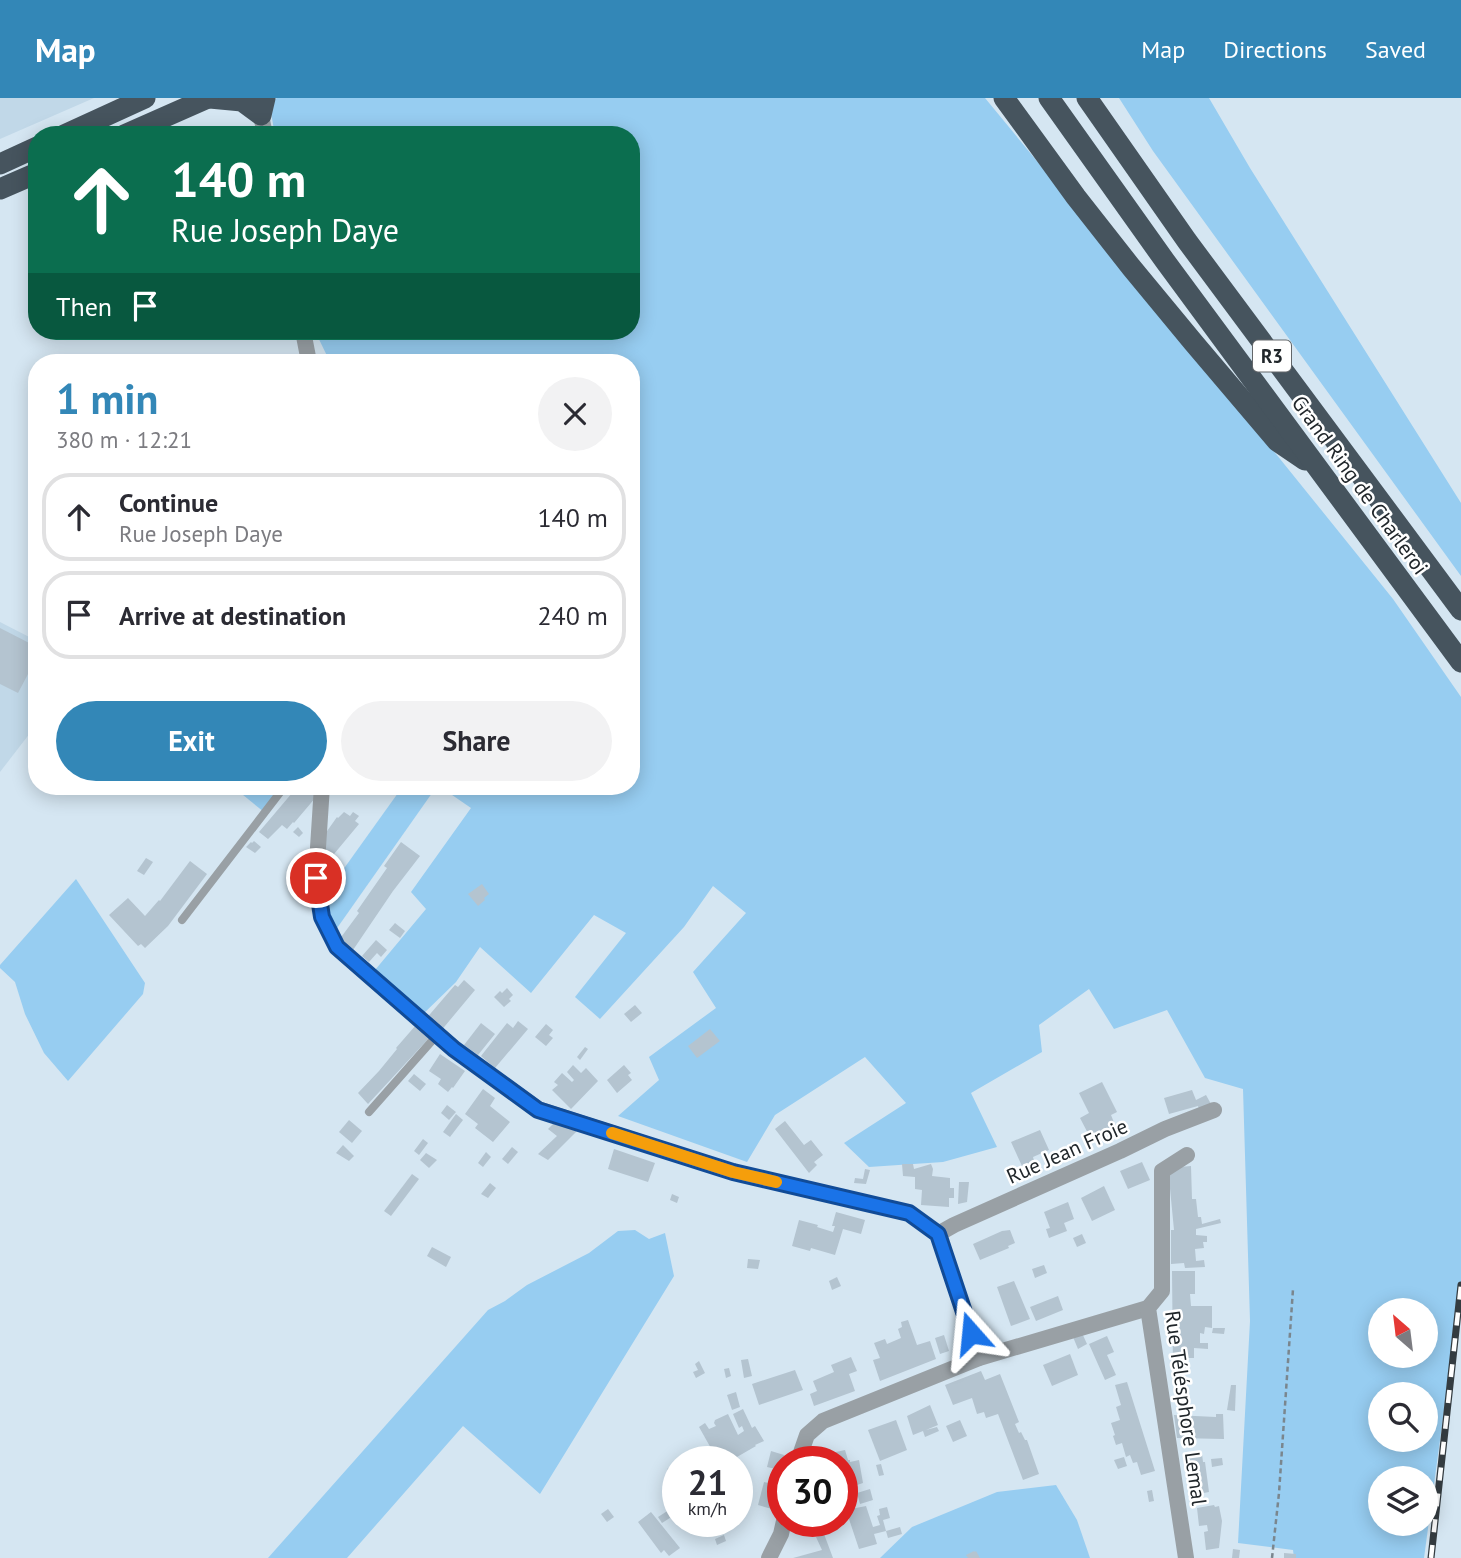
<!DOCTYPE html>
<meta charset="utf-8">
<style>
:root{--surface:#fff;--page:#f2f2f3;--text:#2b2b33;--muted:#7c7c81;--line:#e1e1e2;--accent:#3387b7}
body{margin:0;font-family:"PT Sans",sans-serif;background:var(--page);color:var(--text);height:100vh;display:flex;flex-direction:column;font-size:26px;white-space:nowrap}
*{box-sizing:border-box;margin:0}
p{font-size:23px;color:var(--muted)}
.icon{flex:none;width:38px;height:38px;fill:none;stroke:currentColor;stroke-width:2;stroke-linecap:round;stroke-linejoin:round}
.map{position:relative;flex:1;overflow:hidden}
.details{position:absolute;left:28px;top:256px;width:612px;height:441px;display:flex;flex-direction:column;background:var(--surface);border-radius:28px;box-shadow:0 4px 18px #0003}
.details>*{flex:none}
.banner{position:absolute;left:28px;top:28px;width:612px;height:214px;border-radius:28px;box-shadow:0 4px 18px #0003;background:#0b6e4f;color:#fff;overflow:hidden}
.needle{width:46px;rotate:332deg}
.tools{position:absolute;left:1368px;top:1200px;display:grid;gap:14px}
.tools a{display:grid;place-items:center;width:70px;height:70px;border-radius:50%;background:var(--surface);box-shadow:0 4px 18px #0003;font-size:35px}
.speed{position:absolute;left:662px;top:1348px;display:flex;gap:14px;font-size:35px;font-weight:700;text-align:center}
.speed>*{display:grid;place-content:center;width:91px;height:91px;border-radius:50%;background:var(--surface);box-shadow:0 4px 18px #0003;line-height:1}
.speed small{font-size:18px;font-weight:400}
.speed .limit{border:10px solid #d22;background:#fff;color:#111}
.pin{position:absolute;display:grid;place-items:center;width:60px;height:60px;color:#fff;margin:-30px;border:4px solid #fff;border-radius:50%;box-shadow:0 2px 7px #0007}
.me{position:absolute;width:77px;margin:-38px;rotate:342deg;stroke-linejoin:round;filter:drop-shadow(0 0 5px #0008)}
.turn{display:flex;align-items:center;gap:24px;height:147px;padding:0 28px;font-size:32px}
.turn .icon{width:91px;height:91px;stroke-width:2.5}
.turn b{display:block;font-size:49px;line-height:60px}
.then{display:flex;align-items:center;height:66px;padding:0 28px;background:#0003;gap:14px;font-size:26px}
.round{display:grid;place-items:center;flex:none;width:74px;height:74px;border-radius:37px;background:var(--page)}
.summary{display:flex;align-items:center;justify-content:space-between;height:119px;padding:0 28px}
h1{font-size:42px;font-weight:700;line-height:52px;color:var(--accent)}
.button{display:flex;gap:14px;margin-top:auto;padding:14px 28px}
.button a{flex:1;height:80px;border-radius:42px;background:var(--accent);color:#fff;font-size:28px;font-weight:700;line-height:80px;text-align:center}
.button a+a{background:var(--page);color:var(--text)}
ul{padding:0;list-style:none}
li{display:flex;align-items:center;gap:21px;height:88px;margin:0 14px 10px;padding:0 14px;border:4px solid var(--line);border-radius:28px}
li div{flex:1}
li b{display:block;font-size:26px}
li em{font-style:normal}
header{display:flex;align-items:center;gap:42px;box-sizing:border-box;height:98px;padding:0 35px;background:var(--accent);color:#fff}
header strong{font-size:33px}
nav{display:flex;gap:38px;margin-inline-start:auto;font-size:24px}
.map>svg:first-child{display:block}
</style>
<header>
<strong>Map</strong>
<nav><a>Map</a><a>Directions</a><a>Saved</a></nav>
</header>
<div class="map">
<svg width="1461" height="1460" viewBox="0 0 1461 1460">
<rect width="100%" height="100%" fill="#d5e6f2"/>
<g fill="#c1d8e8">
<path d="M0 0H94L0 41Z"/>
<path d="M0 524 37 543V626L0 674Z"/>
</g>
<g fill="#97cdf1" fill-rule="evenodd">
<path d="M277 0H985L1181 238 1393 501 1461 599V1187L1424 1460H1294L1293 1452 1238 1445 1250 1223 1243 991 1205 980 1167 912 1114 931 1089 891 1039 927 1042 954 971 995 997 1049 943 1064 869 1069 844 1045 906 1005 865 959 775 1017 747 1064 618 1018 659 982 649 959 716 910 693 874 746 815 713 788 684 829 600 921 575 899 626 835 594 817 531 895 480 849 456 884 419 920 370 878 426 811 411 794 471 710 439 688H632V264H330L315 233H632V37H275L269 4ZM1381 1213H1426V1258H1381ZM1381 1297H1426V1342H1381ZM1381 1381H1426V1426H1381Z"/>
<path d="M1119 0H1209L1250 70 1461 405V478L1153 53Z"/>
<path d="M232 688H285L264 714Z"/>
<path d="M403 688H437L335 833 325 797Z"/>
<path d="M76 781 145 885 143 896 68 983 44 955 25 916 15 884 0 870V867Z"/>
<path d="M635 1132 649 1141 665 1135 674 1178 540 1396 463 1328 347 1460H268L488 1212 505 1203 527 1187 589 1155 618 1133Z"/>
<path d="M1056 1387 1077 1422 1090 1460H880L912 1429 997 1394Z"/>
</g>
<g fill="#b4c4d0">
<path d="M0 530 37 549V559L18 595 0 586Z"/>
<path d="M298 688H317L316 699 294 725 293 724 287 731 282 727 268 741 259 734Z"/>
<path d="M348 688H364L358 695Z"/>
<path d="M344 714 350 718 353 714 359 718 355 723 359 726 329 762 324 756 325 736 337 719 338 720Z"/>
<path d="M298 729 303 735 299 739 293 734Z"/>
<path d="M254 743 261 749 255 755 246 749 251 744 252 745Z"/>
<path d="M401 744 420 758 393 793 353 852 339 842 359 815 357 813 387 770 384 768Z"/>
<path d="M146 760 153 764 144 777 137 773Z"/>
<path d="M190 763 207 776 168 828 145 850 141 846 138 848 109 817 128 800 145 818 159 802 160 803Z"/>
<path d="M330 771 336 777 331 782 325 776Z"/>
<path d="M482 786 489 796 484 800 485 802 478 808 468 796Z"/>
<path d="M395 825 405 833 400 840 389 832Z"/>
<path d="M376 842 387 852 381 859 377 855 369 864 362 858Z"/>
<path d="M464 882 475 892 440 934 425 922 455 887 458 889Z"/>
<path d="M507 890 513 897 509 901 511 903 504 909 494 899 500 893 502 895Z"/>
<path d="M635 907 642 915 631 924 624 916Z"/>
<path d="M518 923 528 931 495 970 481 958 507 925 513 930Z"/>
<path d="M481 925 495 936 478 957 464 947Z"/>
<path d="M546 926 553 932 549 937 553 940 546 948 535 939Z"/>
<path d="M416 927 430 939 368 1006 358 995 379 973 397 951 396 950Z"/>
<path d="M710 931 720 943 697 960 688 948Z"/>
<path d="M585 949 588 951 580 962 577 959Z"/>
<path d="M440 956 465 973 453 990 452 989 448 994 438 986 441 981 429 973Z"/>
<path d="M573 967 581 975 586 970 598 983 571 1011 552 992 558 987 554 984 562 975 572 984 574 982 567 974Z"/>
<path d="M624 967 631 975 628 977 632 982 617 995 607 982Z"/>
<path d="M414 976 426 986 420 993 408 983Z"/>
<path d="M1102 984 1117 1014 1111 1017 1115 1027 1099 1035 1101 1038 1092 1043 1080 1020 1089 1015 1079 995Z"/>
<path d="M483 991 495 1000 490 1008 510 1024 493 1044 475 1030 478 1026 465 1016Z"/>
<path d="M1192 992 1196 1002 1206 997 1211 1006 1199 1011 1198 1008 1169 1016 1164 1000Z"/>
<path d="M447 1007 456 1014 449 1022 441 1015Z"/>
<path d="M456 1016 463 1022 450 1039 443 1034Z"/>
<path d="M349 1022 362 1033 352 1045 339 1034Z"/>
<path d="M556 1023 580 1030 548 1062 538 1056 557 1038 548 1031Z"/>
<path d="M785 1023 804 1047 811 1042 823 1057 814 1064 817 1067 809 1075 775 1031Z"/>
<path d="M1040 1032 1049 1052 1033 1059 1034 1063 1022 1068 1011 1044Z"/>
<path d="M423 1041 428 1045 419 1057 414 1053Z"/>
<path d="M343 1047 354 1058 349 1063 336 1055Z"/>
<path d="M512 1049 518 1054 508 1066 502 1061Z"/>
<path d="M614 1051 655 1065 648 1084 608 1071Z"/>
<path d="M486 1054 491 1059 483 1069 478 1065Z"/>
<path d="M426 1055 437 1062 429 1070 420 1062Z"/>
<path d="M1142 1064 1150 1082 1128 1091 1120 1073Z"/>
<path d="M902 1066H913L914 1071 931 1066 933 1071 932 1078 950 1080V1090H954V1100H949V1109L921 1107 922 1092 915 1091V1079L903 1078Z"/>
<path d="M1191 1068 1192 1101H1196L1198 1119H1201L1202 1126 1220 1121 1221 1125 1196 1131V1137L1207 1138V1144H1203L1204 1150 1195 1151 1196 1163 1204 1162 1205 1169 1185 1170 1184 1165 1171 1166V1132H1174L1168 1070Z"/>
<path d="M865 1071 870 1072 866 1086 854 1085 855 1080 863 1081Z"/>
<path d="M412 1076 419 1081 391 1118 384 1113Z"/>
<path d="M959 1084H969L967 1104 958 1106Z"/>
<path d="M490 1085 496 1090 488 1100 481 1096Z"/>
<path d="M1104 1088 1115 1112 1092 1123 1081 1100Z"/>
<path d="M672 1096 679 1099 677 1105 670 1102Z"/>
<path d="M1068 1104 1074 1121 1064 1125 1067 1133 1049 1140 1046 1131 1050 1130 1044 1114Z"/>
<path d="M836 1114 865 1122 861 1136 843 1131 835 1157 811 1150 810 1153 792 1148 799 1122 818 1127 817 1129 833 1134 835 1128H832Z"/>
<path d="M1010 1132 1015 1145 1008 1148 1009 1150 980 1162 973 1146 1002 1133Z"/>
<path d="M1082 1136 1086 1145 1077 1149 1073 1140Z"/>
<path d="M432 1149 451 1159 446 1169 427 1158Z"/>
<path d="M748 1161 760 1162 758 1171 747 1170Z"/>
<path d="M1044 1167 1047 1175 1035 1180 1032 1171Z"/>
<path d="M1172 1173H1195V1196H1190L1191 1208H1212V1230L1205 1229 1204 1236 1200 1235V1245H1208V1251L1194 1250V1260H1187V1273L1173 1272Z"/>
<path d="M837 1179 841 1188 832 1192 829 1183Z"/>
<path d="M1014 1183 1030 1221 1011 1228 997 1189Z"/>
<path d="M1058 1198 1063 1212 1036 1223 1030 1209Z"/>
<path d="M908 1222 917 1247 930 1243 936 1261 880 1283 873 1262 880 1260 874 1245 885 1241 887 1246 901 1240 898 1231 902 1229 901 1224Z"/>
<path d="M1213 1230H1225L1224 1236 1212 1235Z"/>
<path d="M1082 1235 1087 1246 1078 1251 1073 1239Z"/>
<path d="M944 1237 949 1253 940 1256 935 1240Z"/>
<path d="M1107 1238 1114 1254 1107 1257 1116 1277 1105 1282 1089 1246Z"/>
<path d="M1070 1256 1078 1277 1052 1288 1043 1267Z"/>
<path d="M851 1259 857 1273 849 1276 855 1293 814 1308 810 1296 817 1293 813 1283 834 1274 831 1267Z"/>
<path d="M748 1261 752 1278 744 1280 741 1262Z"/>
<path d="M699 1263 705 1275 696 1280 693 1274 698 1272 695 1266Z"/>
<path d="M729 1270 731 1278 726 1280 724 1271Z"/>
<path d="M795 1272 803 1292 759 1307 752 1286Z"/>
<path d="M981 1273 985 1282 1000 1276 1019 1324 1015 1326 1019 1335 1021 1334 1025 1342H1027L1039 1376 1023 1382 998 1316 986 1320 984 1314 977 1316 972 1300 953 1307 945 1287Z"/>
<path d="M1127 1284 1155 1373 1141 1377 1137 1364 1133 1365 1130 1357 1126 1359 1122 1345 1116 1347 1113 1338 1115 1337 1111 1325 1120 1322 1116 1309 1121 1307 1115 1287Z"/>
<path d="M1231 1287H1236L1235 1313 1227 1312Z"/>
<path d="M736 1294 740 1309 732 1312 727 1297Z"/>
<path d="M930 1307 938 1327 926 1332 937 1329 939 1333 925 1339 923 1333 913 1337 907 1318Z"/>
<path d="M743 1311 752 1330 755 1328 764 1343 755 1347 756 1348 730 1363H692L712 1352 699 1329 705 1325 709 1331 716 1328 714 1325 715 1322 728 1316 738 1337 744 1333 742 1328 739 1330 733 1316Z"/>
<path d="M1216 1316H1223L1224 1341 1177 1340 1174 1317 1216 1319Z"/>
<path d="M896 1322 907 1352 880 1363 868 1332Z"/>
<path d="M960 1322 967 1338 953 1344 946 1328Z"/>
<path d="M845 1352 848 1362H850V1364L859 1362 863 1385 845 1391 842 1381V1363H815L813 1359Z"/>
<path d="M771 1353 784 1357 780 1372 767 1369Z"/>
<path d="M1202 1356 1203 1364H1205L1209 1394 1193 1397 1188 1358Z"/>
<path d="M1124 1359 1127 1368 1118 1371 1114 1362Z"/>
<path d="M1222 1360 1223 1367 1212 1369 1211 1361Z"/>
<path d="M677 1365V1390L667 1371Z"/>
<path d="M881 1366 884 1377 879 1378 876 1367Z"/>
<path d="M764 1384 778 1387 772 1411 758 1407Z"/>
<path d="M870 1391 873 1402 860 1406 857 1395Z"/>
<path d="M1152 1392 1154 1403 1149 1404 1147 1393Z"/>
<path d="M1214 1407 1215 1409 1219 1408 1222 1423 1219 1450 1206 1452 1204 1434 1208 1433 1207 1427 1199 1428 1197 1410Z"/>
<path d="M866 1408 873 1429 880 1427 877 1418 880 1417 879 1411 887 1409 890 1420 883 1422 886 1433 874 1436 877 1446 859 1451 846 1412Z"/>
<path d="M672 1410 676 1416 662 1425 658 1419Z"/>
<path d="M608 1411 614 1419 607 1424 601 1416Z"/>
<path d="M651 1414 680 1450 669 1458 664 1452 661 1455 638 1424Z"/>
<path d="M900 1429 902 1436 888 1440 886 1433Z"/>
<path d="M824 1436 833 1460H793L822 1452 816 1439Z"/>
<path d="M724 1437 726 1443 717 1447 715 1441Z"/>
<path d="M1233 1451 1240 1452 1239 1460H1232Z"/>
<path d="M974 1453 975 1454 976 1453 980 1460H968L966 1457Z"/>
<path d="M1284 1455 1296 1456V1460H1284Z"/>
</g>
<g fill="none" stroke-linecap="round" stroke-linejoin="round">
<path stroke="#7a868e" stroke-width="2.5" stroke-dasharray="5 3.5" stroke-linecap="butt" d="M1272 1460 1279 1395 1293 1191"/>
<g stroke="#99a0a5" stroke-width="8">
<path d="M182 822 285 688"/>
<path d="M369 1014 438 936"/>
</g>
<g stroke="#99a0a5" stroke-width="16">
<path d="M261 17 265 37"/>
<path d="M303 233 309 264"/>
<path d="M322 688 316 780 322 819 337 849 454 951 538 1011 733 1074 909 1115 938 1136"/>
<path d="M979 1260 938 1136 954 1127 1120 1053 1165 1031 1214 1012"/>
<path d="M798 1363 807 1337 823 1323 979 1260 1148 1210"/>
<path d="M769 1460 781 1436 784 1423"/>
<path d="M1186 1460 1148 1210 1162 1193V1073L1187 1057"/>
</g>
<g stroke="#46545e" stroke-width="21">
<path d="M210 0 242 3 261 17 265 0"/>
<path d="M1004 0 1076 99 1131 169 1193 244 1277 343 1305 362"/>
<path d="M1049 0 1165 163 1461 564"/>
<path d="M1087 0 1187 143 1461 512"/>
<path d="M64 37 145 0"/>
<path d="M124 37 208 0"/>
<path d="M0 66 37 49"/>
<path d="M0 91 37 75"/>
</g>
<g stroke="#343c41" stroke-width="7">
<path id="rail" d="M1431 1460 1461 1187"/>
</g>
<use href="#rail" stroke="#fff" stroke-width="4.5" stroke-dasharray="13" stroke-linecap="butt"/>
</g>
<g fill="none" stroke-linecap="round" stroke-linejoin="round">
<g stroke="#114b97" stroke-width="18">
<path id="route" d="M316 780 322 819 337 849 454 951 538 1012 733 1074 909 1115 938 1136 971 1235"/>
</g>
<use href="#route" stroke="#1a73e8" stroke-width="12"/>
<path stroke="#f59e0b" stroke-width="12" d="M612 1035 733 1074 776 1084"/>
</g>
<g text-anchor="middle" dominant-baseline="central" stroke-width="5" stroke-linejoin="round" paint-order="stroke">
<rect fill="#fff" stroke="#63676a" stroke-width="2" x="1253" y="242.5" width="38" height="31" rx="5"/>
<g font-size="19" font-weight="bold" fill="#20262a">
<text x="1272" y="258">R3</text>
</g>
<g font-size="21" fill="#20262a" stroke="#fff">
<text transform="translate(1360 387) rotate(54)">Grand Ring de Charleroi</text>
<text transform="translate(1067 1053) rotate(-24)">Rue Jean Froie</text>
<text transform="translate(1186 1310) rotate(82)">Rue Télésphore Lemal</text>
</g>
</g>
</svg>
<div class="tools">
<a><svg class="needle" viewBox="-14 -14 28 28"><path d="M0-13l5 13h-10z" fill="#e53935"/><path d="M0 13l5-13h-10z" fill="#7c7c81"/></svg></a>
<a><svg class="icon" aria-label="search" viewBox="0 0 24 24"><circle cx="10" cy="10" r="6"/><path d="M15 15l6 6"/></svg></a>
<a><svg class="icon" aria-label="layers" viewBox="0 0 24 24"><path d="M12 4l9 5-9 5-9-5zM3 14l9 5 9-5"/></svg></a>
</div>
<div class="speed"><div>21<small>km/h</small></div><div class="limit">30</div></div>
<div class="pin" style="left:316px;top:780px;background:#d93025"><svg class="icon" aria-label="arrive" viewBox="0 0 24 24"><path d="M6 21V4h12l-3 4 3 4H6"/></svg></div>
<svg class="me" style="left:971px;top:1235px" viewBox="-20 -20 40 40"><path d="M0-17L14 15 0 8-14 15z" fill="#1a73e8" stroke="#fff" stroke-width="4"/></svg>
<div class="banner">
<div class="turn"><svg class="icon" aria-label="ahead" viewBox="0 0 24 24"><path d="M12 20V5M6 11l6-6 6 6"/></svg><div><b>140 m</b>Rue Joseph Daye</div></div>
<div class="then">Then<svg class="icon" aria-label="arrive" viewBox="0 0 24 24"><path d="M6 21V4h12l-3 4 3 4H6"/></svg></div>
</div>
<section class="details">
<div class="summary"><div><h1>1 min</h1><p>380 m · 12:21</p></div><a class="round"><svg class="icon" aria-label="close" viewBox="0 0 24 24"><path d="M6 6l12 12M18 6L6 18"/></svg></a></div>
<ul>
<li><svg class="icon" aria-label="ahead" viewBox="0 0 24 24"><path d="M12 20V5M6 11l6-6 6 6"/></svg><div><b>Continue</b><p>Rue Joseph Daye</p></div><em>140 m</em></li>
<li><svg class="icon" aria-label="arrive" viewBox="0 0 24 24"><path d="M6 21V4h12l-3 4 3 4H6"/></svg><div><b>Arrive at destination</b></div><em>240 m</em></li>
</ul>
<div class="button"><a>Exit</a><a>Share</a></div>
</section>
</div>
